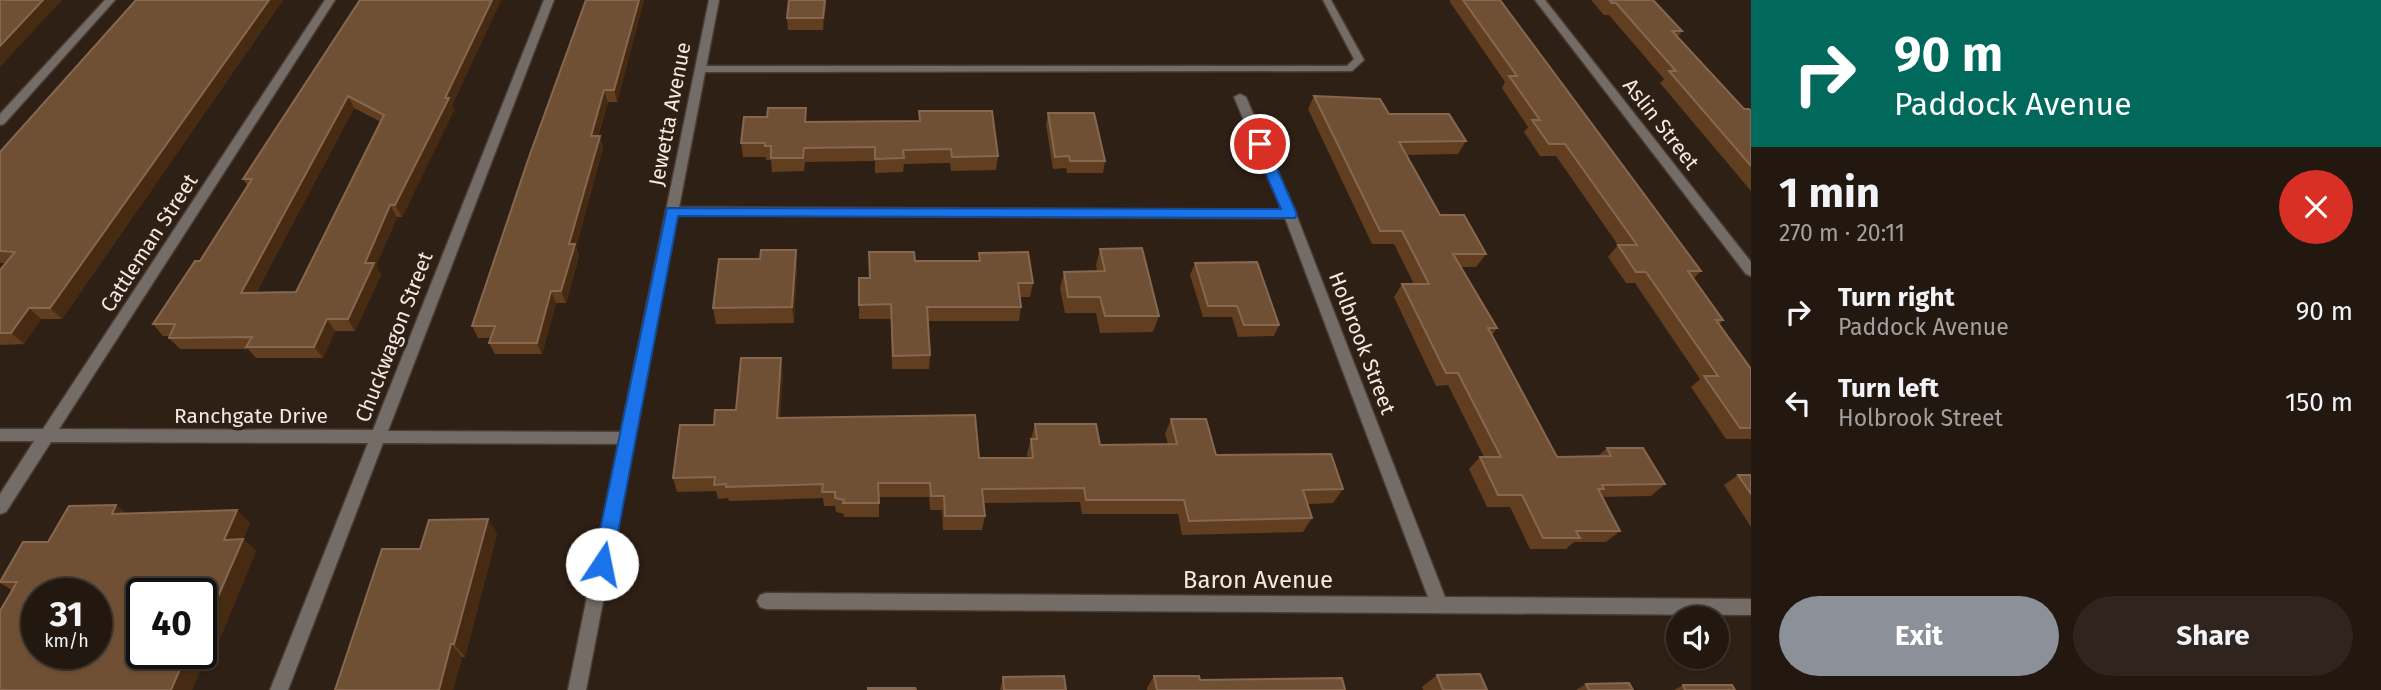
<!DOCTYPE html>
<meta charset="utf-8">
<style>
:root{--surface:#231810;--page:#2f251e;--text:#f1f3f6;--muted:#a3a09f;--line:#403730;--accent:#8c9099}
body{margin:0;font-family:"Fira Sans",sans-serif;background:var(--page);color:var(--text);height:100vh;display:flex;flex-direction:column;font-size:26px;white-space:nowrap}
*{box-sizing:border-box;margin:0}
p{font-size:23px;color:var(--muted)}
.icon{flex:none;width:38px;height:38px;fill:none;stroke:currentColor;stroke-width:2;stroke-linecap:round;stroke-linejoin:round}
.map{position:relative;flex:1;overflow:hidden}
.panel{display:flex;flex-direction:column;background:var(--surface);width:630px}
.panel>*{flex:none}
.banner{background:#00695c;color:#fff;overflow:hidden}
.fabs{position:absolute;left:1666px;top:606px;display:grid;gap:14px}
.fabs a{display:grid;place-items:center;width:63px;height:63px;border-radius:50%;background:var(--surface);box-shadow:0 2px 5px #0004,0 0 0 2px var(--line);font-size:35px}
.speed{position:absolute;left:21px;top:578px;display:flex;gap:14px;font-size:35px;font-weight:700;text-align:center}
.speed>*{display:grid;place-content:center;width:91px;height:91px;border-radius:50%;background:var(--surface);box-shadow:0 2px 5px #0004,0 0 0 2px var(--line);line-height:1}
.speed small{font-size:18px;font-weight:400}
.speed .limit{border:4px solid #111;border-radius:10px;background:#fff;color:#111}
.pin{position:absolute;display:grid;place-items:center;width:60px;height:60px;color:#fff;margin:-30px;border:4px solid #fff;border-radius:50%;box-shadow:0 2px 7px #0007}
.me{position:absolute;width:77px;margin:-38px;rotate:11deg;stroke-linejoin:round;filter:drop-shadow(0 0 5px #0008)}
.turn{display:flex;align-items:center;gap:24px;height:147px;padding:0 28px;font-size:32px}
.turn .icon{width:91px;height:91px;stroke-width:2.5}
.turn b{display:block;font-size:49px;line-height:60px}
.round{display:grid;place-items:center;flex:none;width:74px;height:74px;border-radius:37px;background:var(--page)}
.headline{display:flex;align-items:center;justify-content:space-between;height:119px;padding:0 28px}
h1{font-size:42px;font-weight:700;line-height:52px}
.action{display:flex;gap:14px;margin-top:auto;padding:14px 28px}
.action a{flex:1;height:80px;border-radius:42px;background:var(--accent);color:#fff;font-size:28px;font-weight:700;line-height:80px;text-align:center}
.action a+a{background:var(--page);color:var(--text)}
ul{padding:0;list-style:none}
li{display:flex;align-items:center;gap:21px;height:91px;padding:0 28px}
li div{flex:1}
li b{display:block;font-size:26px}
li em{font-style:normal}
main{display:flex;flex:1;min-height:0}
.map>svg:first-child{display:block}
</style>
<main>
<div class="map">
<svg width="1751" height="690" viewBox="0 0 1751 690">
<rect width="100%" height="100%" fill="#2f2015"/>
<g fill="none" stroke-linecap="round" stroke-linejoin="round">
<g stroke="#4b3c32" stroke-width="3">
<path id="service" d="M1323 0H1331L1364 60 1352 71 700 72 695 69 700 66H1347L1354 59Z"/>
</g>
<g stroke="#4b3c32" stroke-width="3">
<g id="minor">
<path d="M105 0H115L4 124 0 125V114Z"/>
<path d="M325 0H335L59 429 373 430 544 0H554L388 431 627 432 632 434 635 438 632 442 627 444 383 443 288 690H270L368 443 51 442 6 512 0 514V494L34 441H0V429H43Z"/>
<path d="M1535 0H1545L1751 262V276L1746 274Z"/>
<path d="M1240 94 1246 97 1296 214 1445 597 1751 599V615L766 609 760 607 757 601 760 595 766 593 1428 597 1285 218 672 215 666 211 672 207 1282 210 1234 97Z"/>
</g>
</g>
<g stroke="#4b3c32" stroke-width="3">
<path id="tertiary" d="M709 0H719L586 690H568Z"/>
</g>
<use href="#service" fill="#746c67" fill-rule="evenodd"/>
<use href="#minor" fill="#746c67" fill-rule="evenodd"/>
<use href="#tertiary" fill="#746c67" fill-rule="evenodd"/>
</g>
<g fill="#603e1f" fill-rule="evenodd">
<path d="M136 0H283L62 319H41L24 344 0 345V270L6 263H0V152Z"/>
<path d="M360 0H501L452 105 454 110 402 217H397L376 266 381 275 355 331H335L323 358H256L248 349H180L169 338 170 336H163L153 324 200 261 248 186 243 179ZM354 108 381 122 296 292 256 293Z"/>
<path d="M644 0 617 102H608L598 136H600L603 148 576 247 579 256 566 303H556L542 354H495L489 343 491 338H478L472 326Z"/>
<path d="M1450 0H1500L1701 271 1693 279 1723 320 1719 325 1751 369V439H1726L1691 387 1700 379 1635 283H1626L1608 257 1618 245 1556 156H1540L1524 132 1528 127 1502 88 1505 82 1450 2Z"/>
<path d="M1591 0H1653L1682 31 1677 38 1744 109 1751 111V191L1660 83 1664 79 1609 15H1604Z"/>
<path d="M826 5 823 30H788L787 18Z"/>
<path d="M1314 96 1389 114 1466 141 1458 154 1407 155 1440 215 1486 254 1476 267H1461L1497 328 1492 335 1557 457 1598 456 1607 448 1665 484 1651 496 1602 497 1620 531 1606 542H1574L1566 549H1530L1510 507H1487L1469 469 1480 457H1484L1448 385 1436 386 1394 297 1402 284H1414L1394 244H1372L1308 109Z"/>
<path d="M919 111 998 156 996 170 951 171 950 163 904 164 903 172 875 173V161L805 162 804 171 772 172 771 160H766V157H743L741 143 807 122 919 121Z"/>
<path d="M1048 113 1105 161 1103 173H1067L1066 168 1053 169 1046 125Z"/>
<path d="M1100 249 1159 316 1153 332 1100 333 1096 313H1065L1060 288 1064 272 1097 271 1096 265Z"/>
<path d="M796 250 797 266 794 323 716 324 713 308Z"/>
<path d="M979 253 1033 283 1030 297H1020L1021 307 1019 321H928L930 355 929 369H892L891 319H859V278H870L915 261H979Z"/>
<path d="M1195 263 1279 325 1274 336 1238 337 1232 317H1203L1190 275Z"/>
<path d="M783 373 780 418 979 458H1028L1027 454 1035 424 1100 445 1168 444 1165 434 1171 419 1216 455 1343 489 1333 503 1308 504 1312 518 1303 532 1182 535 1178 514H1082L1080 502 983 503 985 516 982 530H943L942 510H930L929 497H879V517H844V514L836 512 835 506H824L823 498 729 501 728 498 718 499 716 491 677 492 673 478 714 425 736 410Z"/>
<path d="M1738 475H1751V527L1724 485Z"/>
<path d="M116 505 126 513 250 523 243 539 256 551 211 660 204 661 192 690H0L12 590 0 583 48 542ZM142 593 201 653H142Z"/>
<path d="M497 534 465 657H462L453 690 420 549Z"/>
<path d="M1437 675 1487 690H1423L1422 687Z"/>
<path d="M1154 676 1200 680 1345 690H1147V688Z"/>
<path d="M1003 677 1066 690H1000Z"/>
<path d="M1586 684 1633 690H1576Z"/>
<path d="M1683 685 1735 690H1674Z"/>
</g>
<g fill="#462a12">
<path d="M43 0H62L0 67V46Z"/>
<path d="M269 0H283L62 319 50 308Z"/>
<path d="M492 0H501L452 105 454 110 402 217 395 205Z"/>
<path d="M639 0H644L617 102 614 90Z"/>
<path d="M825 0H826V5L823 30V18Z"/>
<path d="M604 90 608 102 594 148 591 136Z"/>
<path d="M348 96 354 108 250 304 241 293Z"/>
<path d="M600 136 603 148 576 247 579 256 566 303 561 291 569 244Z"/>
<path d="M390 205 397 217 376 266 381 275 355 331 348 319 365 263Z"/>
<path d="M796 250 797 266 794 323 792 307Z"/>
<path d="M551 291 556 303 542 354 537 343Z"/>
<path d="M29 308 41 319 24 344 11 333Z"/>
<path d="M327 319 335 331 323 358 314 347Z"/>
<path d="M781 358 783 373 779 433 777 418Z"/>
<path d="M116 505 132 518 112 514Z"/>
<path d="M237 510 250 523 237 552 224 540Z"/>
<path d="M488 519 497 534 465 657 454 644Z"/>
<path d="M243 539 256 551 211 660 200 653H201V636Z"/>
<path d="M451 644 462 657 453 690H439Z"/>
<path d="M187 653H193L204 661 192 690H171Z"/>
</g>
<g fill="#705034" stroke="#85684f" stroke-width="2" fill-rule="evenodd">
<path d="M0 0H43L0 46Z"/>
<path d="M136 0H269L50 308H29L11 333H0V270L15 252 0 251V152Z"/>
<path d="M360 0H492L445 98H449L395 205H390L365 263H374L348 319H327L314 347H246L252 337 169 338 175 324H153L195 261H200L252 179H243ZM348 96 384 115 296 292 241 293Z"/>
<path d="M586 0H639L614 90H604L591 136H600L569 244H575L561 291H551L537 343H489L495 326H472L529 157Z"/>
<path d="M789 0H825L823 18H787Z"/>
<path d="M1463 0H1500L1701 271H1688L1723 320H1716L1751 369V428H1740L1704 376H1718L1646 272H1636L1618 245H1637L1565 144H1549L1532 120H1540L1509 76H1517Z"/>
<path d="M1609 0H1653L1682 31H1672L1744 109H1749L1751 111V166L1669 71H1676L1616 3H1612Z"/>
<path d="M1314 96 1380 99 1389 114H1449L1466 141 1399 142 1440 215H1464L1486 254H1453L1497 328H1488L1557 457 1611 456 1607 448H1643L1665 484 1602 485 1604 489H1598L1620 531H1576L1580 538H1543L1522 495H1498L1480 457H1501L1458 373H1446L1402 284H1429L1402 231H1380Z"/>
<path d="M768 108H806L805 122 920 121 919 111H992L998 156 952 157 951 149 903 150 904 158 875 159V147L804 148 803 158H771V146H765V143H741L744 117H767Z"/>
<path d="M1048 113H1094L1105 161H1070L1069 156 1055 157Z"/>
<path d="M1142 248 1159 316H1105L1100 297H1068L1064 272 1105 271 1100 249Z"/>
<path d="M761 250H796L792 307 713 308 719 259H760Z"/>
<path d="M869 252H914L915 261H980L979 253 1028 252 1033 283H1018L1021 307H927L930 355 893 356 891 304 859 305V278H870Z"/>
<path d="M1257 262 1279 325H1244L1237 306H1208L1195 263Z"/>
<path d="M741 358H781L777 418 975 415 979 458H1033L1031 439H1037L1035 424H1096L1100 445 1177 444 1171 419H1206L1216 455 1331 454 1343 489 1303 490 1312 518 1189 521 1184 500H1086L1084 488 982 489 985 516H945L944 496H931L930 483H878L879 503H843L844 500 835 498V492H822L823 484 726 487V484L714 485 715 477 673 478 680 425H714L715 410H736Z"/>
<path d="M1738 475H1751V494Z"/>
<path d="M116 505 112 514 237 510 224 540 243 539 201 636V593H142V653H187L171 690H0V611L17 582H0L23 542H48L69 506ZM37 593H96V653H37Z"/>
<path d="M488 519 454 644H451L439 690H335L382 549H420L429 520Z"/>
<path d="M1480 674 1487 690H1443L1437 675Z"/>
<path d="M1064 676 1066 690H1004L1003 677Z"/>
<path d="M1154 676H1199L1200 680 1342 678 1345 690H1157Z"/>
<path d="M1629 683 1633 690H1589L1586 684Z"/>
<path d="M1683 685H1732L1735 690H1685Z"/>
<path d="M868 688H915L916 690H868Z"/>
</g>
<path fill="#1a73e8" stroke="#114b97" stroke-width="2" d="M1260 140 1266 144 1297 214 1295 218 678 216 612 564 609 570 602 573 596 570 593 564 667 208 1281 209 1253 144Z"/>
<g text-anchor="middle" dominant-baseline="central" stroke-width="7" stroke-linejoin="round" paint-order="stroke">
<g font-size="21" fill="#f4eae2" stroke="#2f2015">
<text transform="translate(670 114) rotate(-79)">Jewetta Avenue</text>
<text transform="translate(1661 124) rotate(52)">Aslin Street</text>
<text transform="translate(149 243) rotate(-57)">Cattleman Street</text>
<text transform="translate(394 337) rotate(-69)">Chuckwagon Street</text>
<text transform="translate(1362 343) rotate(69)">Holbrook Street</text>
<text x="251" y="416">Ranchgate Drive</text>
</g>
<g font-size="24" fill="#f4eae2" stroke="#2f2015">
<text x="1258" y="580">Baron Avenue</text>
</g>
</g>
</svg>
<div class="fabs">
<a><svg class="icon" aria-label="sound" viewBox="0 0 24 24"><path d="M4 9h4l5-4v14l-5-4H4zM17 9q2 3 0 6"/></svg></a>
</div>
<div class="speed"><div>31<small>km/h</small></div><div class="limit">40</div></div>
<div class="pin" style="left:1260px;top:144px;background:#d93025"><svg class="icon" aria-label="arrive" viewBox="0 0 24 24"><path d="M6 21V4h12l-3 4 3 4H6"/></svg></div>
<svg class="me" style="left:602px;top:564px" viewBox="-20 -20 40 40"><circle r="19" fill="#fff"/><path d="M0-13L10 11 0 6-10 11z" fill="#1a73e8"/></svg>
</div>
<section class="panel">
<div class="banner">
<div class="turn"><svg class="icon" aria-label="right" viewBox="0 0 24 24"><path d="M7 20v-9h11M14 6l5 5-5 5"/></svg><div><b>90 m</b>Paddock Avenue</div></div>
</div>
<div class="headline"><div><h1>1 min</h1><p>270 m · 20:11</p></div><a class="round" style="background:#d93025;color:#fff"><svg class="icon" aria-label="close" viewBox="0 0 24 24"><path d="M6 6l12 12M18 6L6 18"/></svg></a></div>
<ul>
<li><svg class="icon" aria-label="right" viewBox="0 0 24 24"><path d="M7 20v-9h11M14 6l5 5-5 5"/></svg><div><b>Turn right</b><p>Paddock Avenue</p></div><em>90 m</em></li>
<li><svg class="icon" aria-label="left" viewBox="0 0 24 24"><path d="M17 20v-9H6M10 6l-5 5 5 5"/></svg><div><b>Turn left</b><p>Holbrook Street</p></div><em>150 m</em></li>
</ul>
<div class="action"><a>Exit</a><a>Share</a></div>
</section>
</main>
